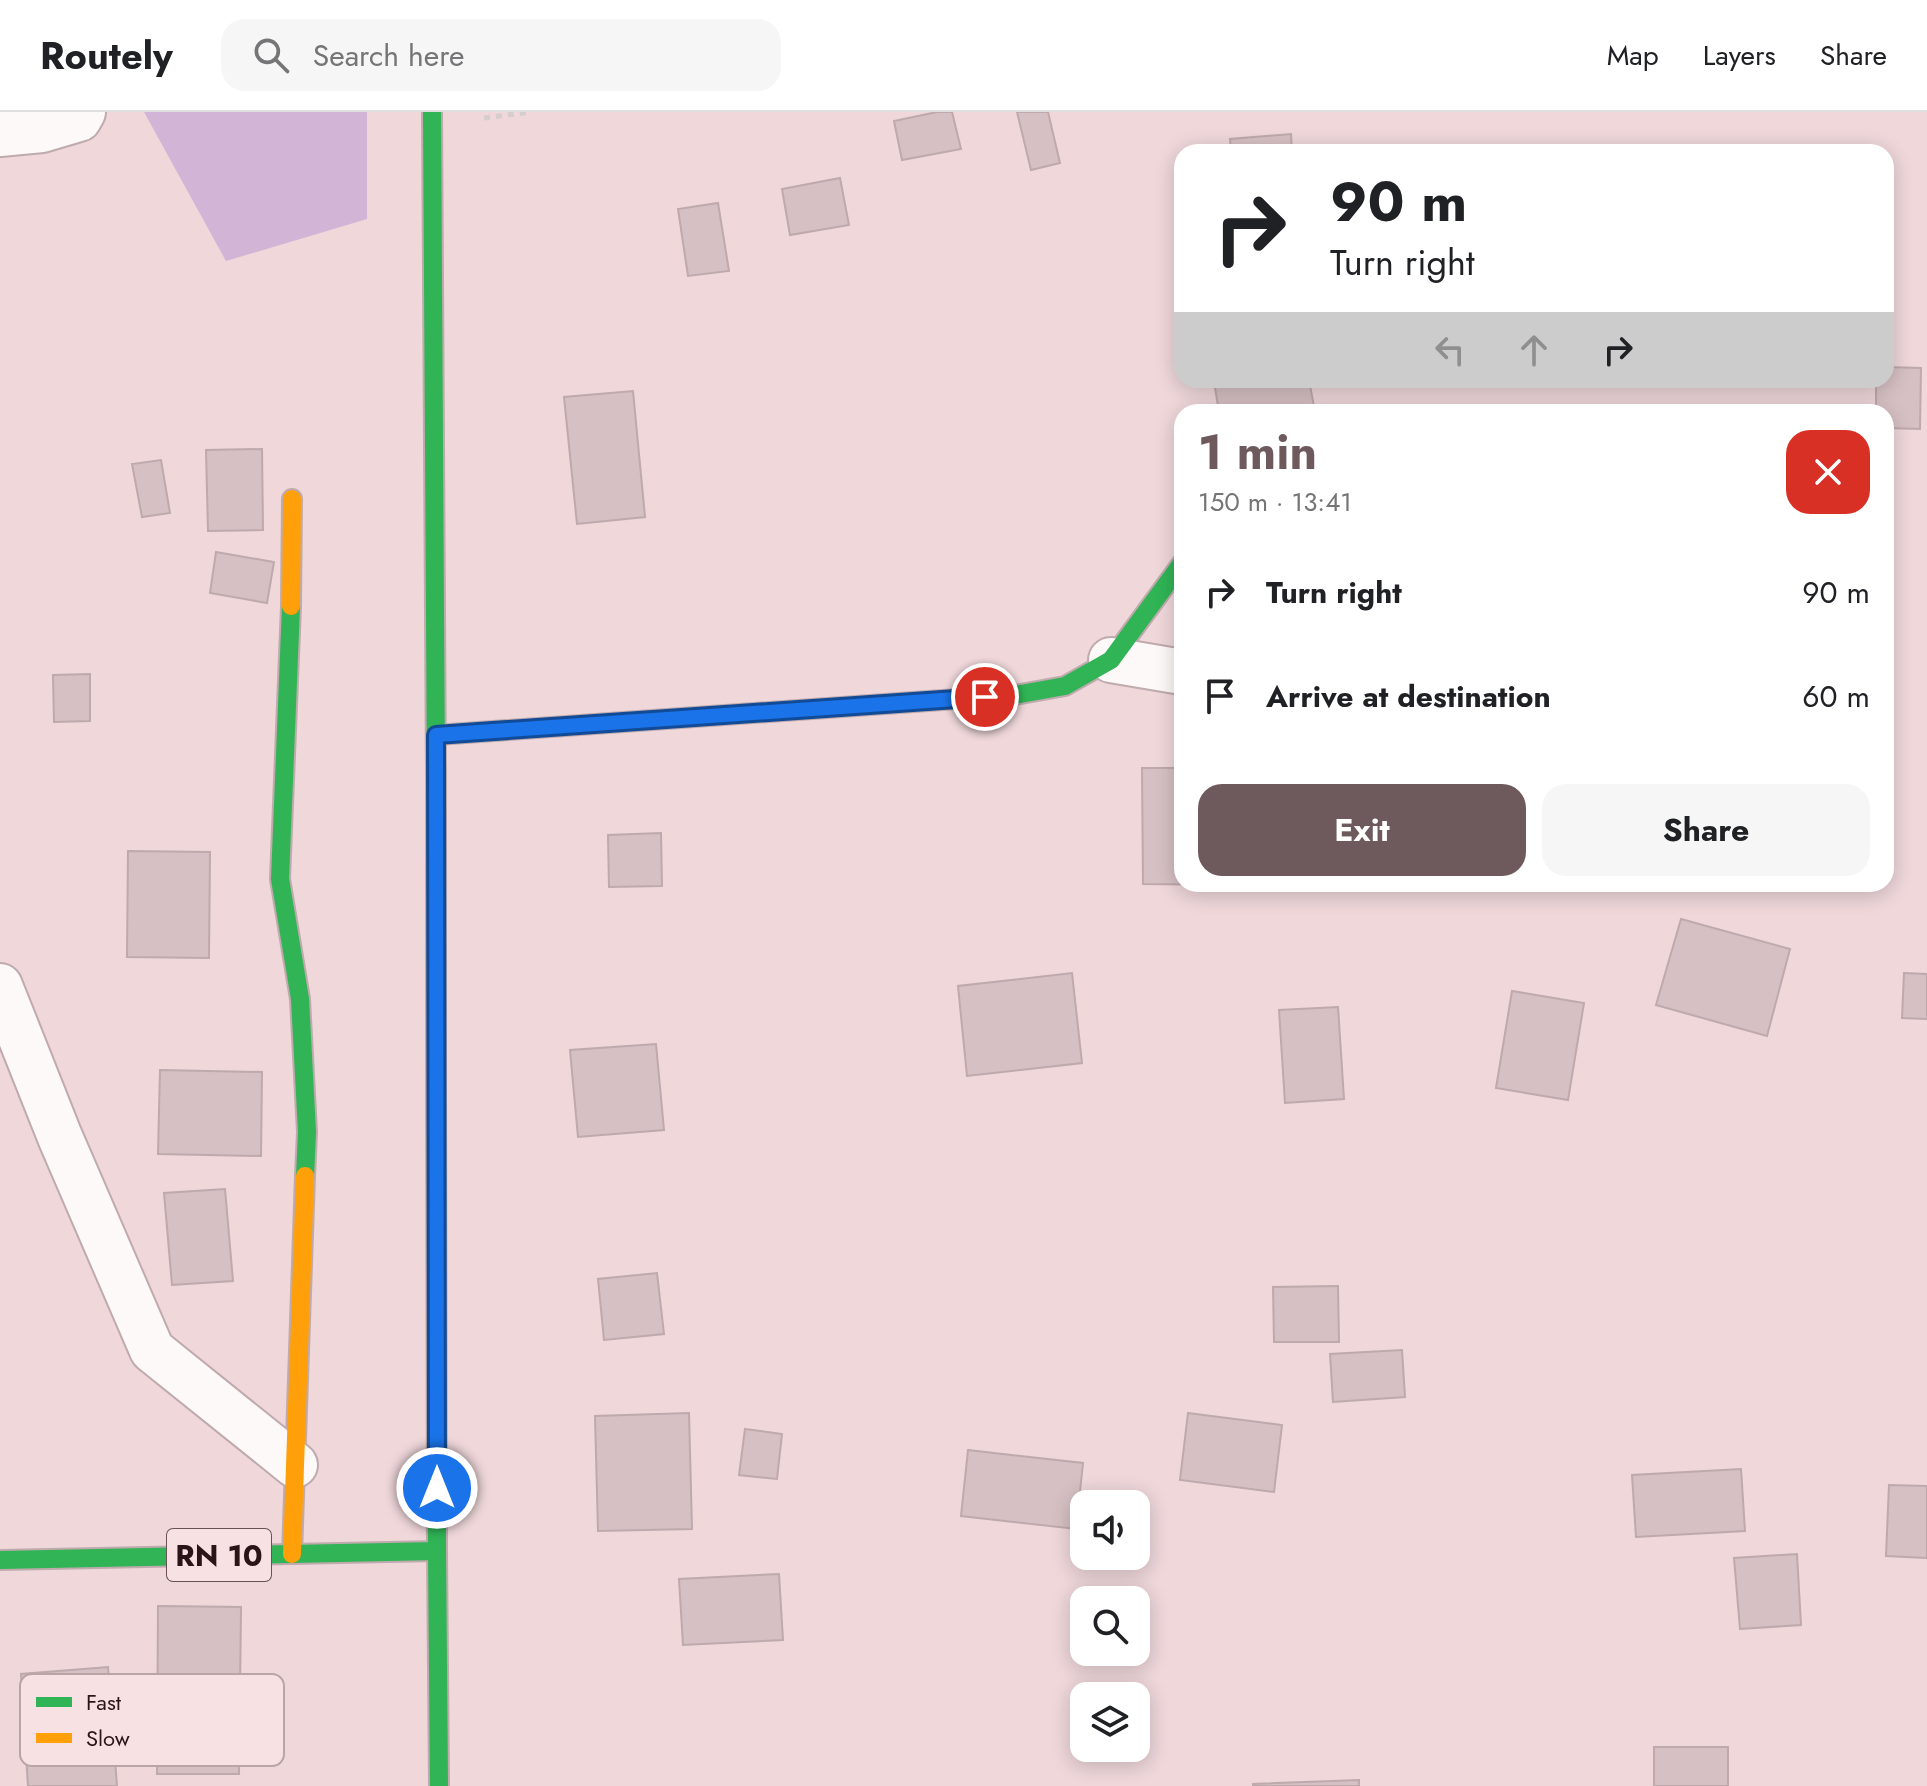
<!DOCTYPE html>
<meta charset="utf-8">
<style>
:root{--surface:#fff;--page:#f6f6f6;--text:#202124;--muted:#757577;--line:#e0e0e0;--accent:#6e595c}
body{margin:0;font-family:Jost,sans-serif;background:var(--page);color:var(--text);height:100vh;display:flex;flex-direction:column;font-size:30px;white-space:nowrap}
*{box-sizing:border-box;margin:0}
p{font-size:26px;color:var(--muted)}
.icon{flex:none;width:44px;height:44px;fill:none;stroke:currentColor;stroke-width:2;stroke-linecap:round;stroke-linejoin:round}
.map{position:relative;flex:1;overflow:hidden}
.sheet{position:absolute;left:1174px;top:292px;width:720px;height:488px;display:flex;flex-direction:column;background:var(--surface);border-radius:24px;box-shadow:0 4px 20px #0003}
.sheet>*{flex:none}
.banner{position:absolute;left:1174px;top:32px;width:720px;height:244px;border-radius:24px;box-shadow:0 4px 20px #0003;background:#fff;color:var(--text);overflow:hidden}
.tools{position:absolute;left:1070px;top:1378px;display:grid;gap:16px}
.tools a{display:grid;place-items:center;width:80px;height:80px;border-radius:16px;background:var(--surface);box-shadow:0 4px 20px #0003;font-size:40px}
.pin{position:absolute;display:grid;place-items:center;width:68px;height:68px;color:#fff;margin:-34px;border:4px solid #fff;border-radius:50%;box-shadow:0 2px 8px #0007}
.me{position:absolute;width:88px;margin:-44px;rotate:0deg;stroke-linejoin:round;filter:drop-shadow(0 0 6px #0008)}
.turn{display:flex;align-items:center;gap:28px;height:168px;padding:0 24px;font-size:36px}
.turn .icon{width:104px;height:104px;stroke-width:2.5}
.turn b{display:block;font-size:56px;line-height:68px}
.lanes{display:flex;align-items:center;height:76px;padding:0 24px;background:#0003;justify-content:center;gap:40px;direction:ltr}
.lanes .off{opacity:.35}
.round{display:grid;place-items:center;flex:none;width:84px;height:84px;border-radius:24px;background:var(--page)}
.summary{display:flex;align-items:center;justify-content:space-between;height:136px;padding:0 24px}
h1{font-size:48px;font-weight:700;line-height:60px;color:var(--accent)}
.button{display:flex;gap:16px;margin-top:auto;padding:16px 24px}
.button a{flex:1;height:92px;border-radius:24px;background:var(--accent);color:#fff;font-size:32px;font-weight:700;line-height:92px;text-align:center}
.button a+a{background:var(--page);color:var(--text)}
ul{padding:0;list-style:none}
li{display:flex;align-items:center;gap:24px;height:104px;padding:0 24px}
li div{flex:1}
li b{display:block;font-size:30px}
li em{font-style:normal}
header{display:flex;align-items:center;gap:48px;box-sizing:border-box;height:112px;padding:0 40px;background:var(--surface);border-bottom:2px solid var(--line)}
header strong{font-size:38px}
nav{display:flex;gap:44px;margin-inline-start:auto;font-size:28px}
.search{width:560px;height:72px;background:var(--page);display:flex;align-items:center;gap:20px;box-sizing:border-box;padding:0 28px;border-radius:24px;color:var(--muted);font-size:30px}
.map>svg:first-child{display:block}
</style>
<header>
<strong>Routely</strong>
<div class="search"><svg class="icon" aria-label="search" viewBox="0 0 24 24"><circle cx="10" cy="10" r="6"/><path d="M15 15l6 6"/></svg>Search here</div>
<nav><a>Map</a><a>Layers</a><a>Share</a></nav>
</header>
<div class="map">
<svg width="1927" height="1674" viewBox="0 0 1927 1674">
<rect width="100%" height="100%" fill="#efd7da"/>
<path fill="#d1b4d6" d="M144 0H367V107L226 149Z"/>
<g fill="#d6c0c3" stroke="#bea9ac" stroke-width="2">
<path d="M937 0H952L961 37 902 48 894 9Z"/>
<path d="M1017 0H1048L1060 51 1031 58Z"/>
<path d="M1291 22 1292 40H1231L1230 27Z"/>
<path d="M840 66 849 113 790 123 782 77Z"/>
<path d="M718 91 729 159 688 164 678 97Z"/>
<path d="M1886 255 1921 256 1920 317 1886 316V300H1876V268H1886Z"/>
<path d="M1226 268H1309L1315 300H1219L1214 270Z"/>
<path d="M633 279 645 405 577 412 564 285Z"/>
<path d="M262 337 263 418 208 419 206 338Z"/>
<path d="M161 348 170 401 142 405 132 352Z"/>
<path d="M216 440 274 450 267 491 210 481Z"/>
<path d="M90 562V609L54 610 53 563Z"/>
<path d="M1142 656H1182V772L1233 773 1143 772Z"/>
<path d="M661 721 662 774 609 775 608 723Z"/>
<path d="M128 739 210 740 209 846 127 845Z"/>
<path d="M1681 807 1790 837 1767 924 1656 893Z"/>
<path d="M1072 861 1082 951 967 964 958 874Z"/>
<path d="M1904 861 1927 862V907L1902 906Z"/>
<path d="M1512 879 1584 891 1568 988 1496 976Z"/>
<path d="M1338 895 1344 987 1285 991 1279 898Z"/>
<path d="M656 932 664 1018 578 1025 570 938Z"/>
<path d="M160 958 262 960 261 1044 158 1042Z"/>
<path d="M225 1077 233 1169 172 1173 164 1081Z"/>
<path d="M657 1161 664 1222 604 1228 598 1167Z"/>
<path d="M1338 1174 1339 1230H1274L1273 1175Z"/>
<path d="M1402 1238 1405 1285 1333 1290 1330 1242Z"/>
<path d="M689 1301 692 1417 598 1419 595 1304Z"/>
<path d="M1188 1301 1282 1313 1274 1380 1180 1368Z"/>
<path d="M745 1317 782 1322 777 1367 739 1363Z"/>
<path d="M968 1338 1083 1351 1076 1417 961 1404Z"/>
<path d="M1741 1357 1745 1419 1636 1425 1632 1363Z"/>
<path d="M1889 1373 1927 1374V1446L1886 1444Z"/>
<path d="M1797 1442 1801 1513 1740 1517 1734 1446Z"/>
<path d="M779 1462 783 1528 683 1533 679 1467Z"/>
<path d="M158 1494 241 1495 239 1662H157Z"/>
<path d="M108 1555 117 1674H28L21 1562Z"/>
<rect x="1654" y="1635" width="74" height="39"/>
<path d="M1359 1668V1674H1253V1672Z"/>
</g>
<g fill="none" stroke-linecap="round" stroke-linejoin="round">
<g stroke="#bfaaad" stroke-width="48">
<g id="street">
<path d="M0 22 42 18 79 7 83 0"/>
<path d="M1111 548 1182 560"/>
<path d="M0 874 60 1025 152 1238 295 1353"/>
</g>
</g>
<g stroke="#bfaaad" stroke-width="22">
<g id="fast">
<path d="M432 0 436 666"/>
<path d="M291 494 280 767 300 887 307 1020 305 1064"/>
<path d="M436 623 1015 583 1065 574 1111 548 1182 451"/>
<path d="M436 981 437 1439"/>
<path d="M0 1448 437 1439 439 1674"/>
</g>
</g>
<g stroke="#bfaaad" stroke-width="22">
<g id="slow">
<path d="M291 494 292 387"/>
<path d="M436 666V981"/>
<path d="M292 1442 305 1064"/>
</g>
</g>
<path stroke="#d5cdce" stroke-width="5" stroke-dasharray="6 6" stroke-linecap="butt" d="M484 6 531 0"/>
<use href="#street" stroke="#fdf9f9" stroke-width="44"/>
<use href="#fast" stroke="#30b455" stroke-width="18"/>
<use href="#slow" stroke="#ff9f0a" stroke-width="18"/>
</g>
<g fill="none" stroke-linecap="round" stroke-linejoin="round">
<g stroke="#114b97" stroke-width="20">
<path id="route" d="M437 1376 436 623 985 585"/>
</g>
<use href="#route" stroke="#1a73e8" stroke-width="14"/>
</g>
<g text-anchor="middle" dominant-baseline="central" stroke-width="8" stroke-linejoin="round" paint-order="stroke">
<rect fill="#f8e1e3" stroke="#675255" stroke-width="2" x="167" y="1417" width="104" height="52" rx="6"/>
<g font-size="30" font-weight="bold" fill="#291518">
<text x="219" y="1443">RN 10</text>
</g>
</g>
<rect x="20" y="1562" width="264" height="92" rx="12" fill="#f8e1e3" stroke="#baa4a6" stroke-width="2"/>
<rect x="36" y="1585" width="36" height="10" fill="#30b455"/>
<rect x="36" y="1621" width="36" height="10" fill="#ff9f0a"/>
<g font-size="22" fill="#291518">
<text x="86" y="1598">Fast</text>
<text x="86" y="1634">Slow</text>
</g>
</svg>
<div class="tools">
<a><svg class="icon" aria-label="sound" viewBox="0 0 24 24"><path d="M4 9h4l5-4v14l-5-4H4zM17 9q2 3 0 6"/></svg></a>
<a><svg class="icon" aria-label="search" viewBox="0 0 24 24"><circle cx="10" cy="10" r="6"/><path d="M15 15l6 6"/></svg></a>
<a><svg class="icon" aria-label="layers" viewBox="0 0 24 24"><path d="M12 4l9 5-9 5-9-5zM3 14l9 5 9-5"/></svg></a>
</div>
<div class="pin" style="left:985px;top:585px;background:#d93025"><svg class="icon" aria-label="arrive" viewBox="0 0 24 24"><path d="M6 21V4h12l-3 4 3 4H6"/></svg></div>
<svg class="me" style="left:437px;top:1376px" viewBox="-20 -20 40 40"><circle r="17" fill="#1a73e8" stroke="#fff" stroke-width="3"/><path d="M0-11L8 9 0 5-8 9z" fill="#fff"/></svg>
<div class="banner">
<div class="turn"><svg class="icon" aria-label="right" viewBox="0 0 24 24"><path d="M7 20v-9h11M14 6l5 5-5 5"/></svg><div><b>90 m</b>Turn right</div></div>
<div class="lanes"><svg class="icon off" aria-label="left" viewBox="0 0 24 24"><path d="M17 20v-9H6M10 6l-5 5 5 5"/></svg><svg class="icon off" aria-label="ahead" viewBox="0 0 24 24"><path d="M12 20V5M6 11l6-6 6 6"/></svg><svg class="icon" aria-label="right" viewBox="0 0 24 24"><path d="M7 20v-9h11M14 6l5 5-5 5"/></svg></div>
</div>
<section class="sheet">
<div class="summary"><div><h1>1 min</h1><p>150 m · 13:41</p></div><a class="round" style="background:#d93025;color:#fff"><svg class="icon" aria-label="close" viewBox="0 0 24 24"><path d="M6 6l12 12M18 6L6 18"/></svg></a></div>
<ul>
<li><svg class="icon" aria-label="right" viewBox="0 0 24 24"><path d="M7 20v-9h11M14 6l5 5-5 5"/></svg><div><b>Turn right</b></div><em>90 m</em></li>
<li><svg class="icon" aria-label="arrive" viewBox="0 0 24 24"><path d="M6 21V4h12l-3 4 3 4H6"/></svg><div><b>Arrive at destination</b></div><em>60 m</em></li>
</ul>
<div class="button"><a>Exit</a><a>Share</a></div>
</section>
</div>
